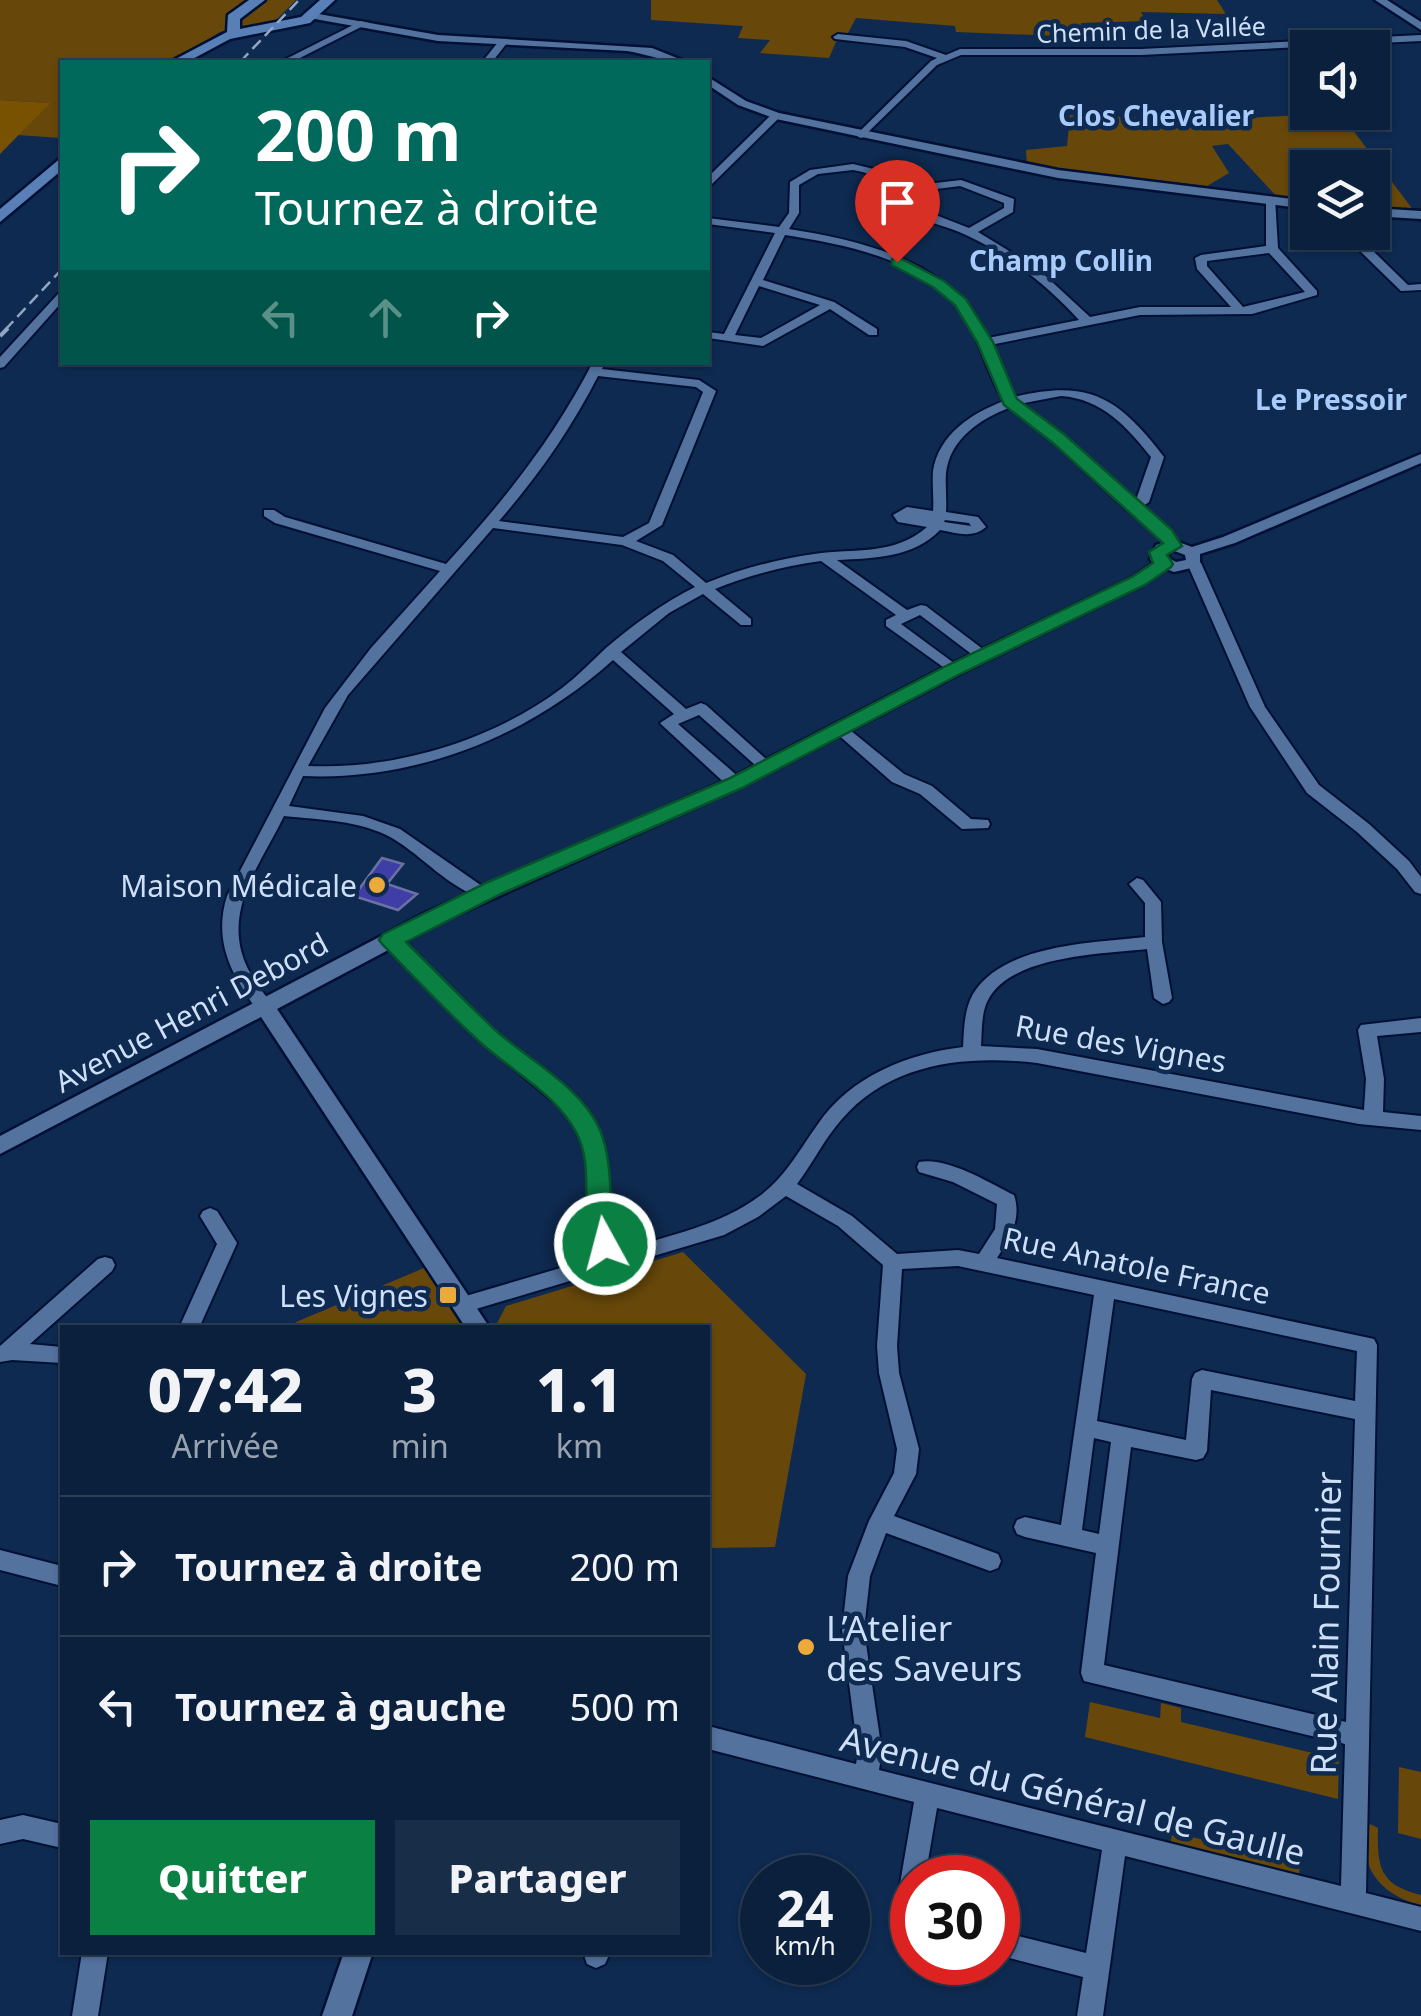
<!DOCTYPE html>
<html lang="fr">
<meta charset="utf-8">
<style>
:root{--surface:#0a203c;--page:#182d47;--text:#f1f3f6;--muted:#99a3af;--line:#2a3e56;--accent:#0b8043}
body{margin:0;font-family:"Noto Sans",sans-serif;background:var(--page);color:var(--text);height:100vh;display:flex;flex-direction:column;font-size:38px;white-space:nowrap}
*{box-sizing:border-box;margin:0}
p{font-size:32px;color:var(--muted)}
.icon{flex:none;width:55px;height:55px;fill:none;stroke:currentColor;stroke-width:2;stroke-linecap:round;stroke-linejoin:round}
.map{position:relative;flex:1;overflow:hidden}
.side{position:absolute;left:60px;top:1325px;width:650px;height:630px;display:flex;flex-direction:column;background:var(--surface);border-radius:0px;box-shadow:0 2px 8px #0004,0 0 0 2px var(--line)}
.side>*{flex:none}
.guide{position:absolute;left:60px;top:60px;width:650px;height:305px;border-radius:0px;box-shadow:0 2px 8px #0004,0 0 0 2px var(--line);background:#00695c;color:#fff;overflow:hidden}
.controls{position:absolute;left:1290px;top:30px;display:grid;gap:20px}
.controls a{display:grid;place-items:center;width:100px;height:100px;border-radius:0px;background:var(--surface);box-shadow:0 2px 8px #0004,0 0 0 2px var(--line);font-size:50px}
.speed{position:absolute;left:740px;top:1855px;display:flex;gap:20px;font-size:50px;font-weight:700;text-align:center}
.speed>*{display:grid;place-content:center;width:130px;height:130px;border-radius:50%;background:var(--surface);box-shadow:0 2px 8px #0004,0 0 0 2px var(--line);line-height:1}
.speed small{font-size:25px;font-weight:400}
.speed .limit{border:15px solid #d22;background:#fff;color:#111}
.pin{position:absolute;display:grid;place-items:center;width:85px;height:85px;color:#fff;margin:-102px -42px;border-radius:50% 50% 50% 0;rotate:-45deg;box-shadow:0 0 10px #0007}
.pin .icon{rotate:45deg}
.me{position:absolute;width:110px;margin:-55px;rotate:353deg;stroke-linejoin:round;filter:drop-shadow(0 0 8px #0008)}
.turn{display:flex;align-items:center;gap:35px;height:210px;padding:0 30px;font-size:45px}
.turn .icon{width:130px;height:130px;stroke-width:2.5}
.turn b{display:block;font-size:70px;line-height:85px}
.lanes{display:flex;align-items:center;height:95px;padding:0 30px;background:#0003;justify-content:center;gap:50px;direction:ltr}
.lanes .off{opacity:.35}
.eta{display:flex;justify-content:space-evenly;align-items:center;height:170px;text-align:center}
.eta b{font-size:60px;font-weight:800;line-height:70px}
.action{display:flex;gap:20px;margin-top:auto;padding:20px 30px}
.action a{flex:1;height:115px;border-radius:0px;background:var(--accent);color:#fff;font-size:40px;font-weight:800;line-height:115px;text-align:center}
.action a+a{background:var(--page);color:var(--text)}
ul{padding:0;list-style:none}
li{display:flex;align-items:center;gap:30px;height:140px;padding:0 30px;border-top:2px solid var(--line)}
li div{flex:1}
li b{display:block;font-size:38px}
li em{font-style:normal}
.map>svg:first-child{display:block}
</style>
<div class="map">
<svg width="1421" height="2016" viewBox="0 0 1421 2016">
<rect width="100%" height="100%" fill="#0e2a50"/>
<g fill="#68480a">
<path d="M0 0H296L271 25 220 32 171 62H62V138L17 135 49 103 0 100Z"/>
<path d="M651 0H1217L1226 14 1141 12 1146 21 1081 23 1084 37 956 32 955 26 856 18 847 35H839L829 58 760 53 770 40 738 38 743 26 651 20Z"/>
<path d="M1340 113 1414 211 1373 207 1372 168H1308L1307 201 1278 198 1228 144 1212 146 1229 173 1207 186 1027 165 1026 150 1067 146 1070 115 1208 120Z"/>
<path d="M683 1252 806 1374 775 1547 708 1548V1328L495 1327 506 1306Z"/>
<path d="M424 1268 462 1326 293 1327 296 1322Z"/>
<path d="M1090 1702 1160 1718 1161 1703 1181 1708V1722L1330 1757 1334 1748 1339 1750 1338 1799 1085 1737Z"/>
<path d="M1399 1767 1421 1772V1839L1398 1833Z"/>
<path d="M1370 1824 1378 1828C1377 1866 1379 1885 1421 1895V1905C1382 1896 1354 1865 1370 1824Z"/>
<path d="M1172 1832 1300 1864 1299 1875 1171 1842Z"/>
</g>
<path fill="#795201" d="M0 100 50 103 0 154Z"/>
<path fill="#3e3ea6" stroke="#6a71a3" stroke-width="2.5" d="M382 858 403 864 387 884 417 894 398 910 354 896Z"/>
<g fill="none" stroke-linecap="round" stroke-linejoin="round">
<g stroke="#001034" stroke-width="4">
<g id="minor">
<path d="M361 21 369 23 292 62H280Z"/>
<path d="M838 34 906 41 946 55 960 49H1141L1421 35V41L1141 55H961L937 65 862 138 858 137V133L931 61 937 58 905 47 835 39 833 37Z"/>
<path d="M499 41 507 43 492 62H482Z"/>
<path d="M772 114 781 116 712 184 708 185V177Z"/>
<path d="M853 164 882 171 901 187 961 180 1014 199 1013 212 978 232 1037 268 1090 317 1140 307H1231L1197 269 1195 258 1201 255 1266 246V200L1275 198 1278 248 1317 291V295L1252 314 1140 315 990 345 1014 397C1089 379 1118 397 1164 457L1149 502 1142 507 1170 530 1180 545 1178 548H1168L1160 536 1127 510 1052 441 1009 408C980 419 950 439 946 473 945 486 947 499 946 512L978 517 986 527C972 539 957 533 940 530 913 558 874 558 837 560L907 610 921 605 926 606 988 653V659H978L920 615 901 624 962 669 960 672H950L886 626V620L896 615 821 561C784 566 749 575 715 589L751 619V625H741L703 594 669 613 621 652 686 709 701 703 706 705 776 768 768 773 763 772 699 715 678 724 741 779 743 783 741 787H729L663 726 660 723 674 714 613 660C529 736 417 781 303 776L289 806 363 816 400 829 492 893 484 899C447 887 424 857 392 838 360 820 320 820 284 816 261 864 221 911 247 967 254 981 264 993 273 1006L270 1011H258C231 976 213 940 227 896L325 708 371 648 440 571 275 523 264 516V510H274L285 517 446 564C504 501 554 438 593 362H605L602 369 699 380 716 391 662 525 636 541 673 555 706 583C741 569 777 559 814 554 854 548 894 556 927 527L898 522 893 515 907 507 933 511C934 497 932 484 933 471 939 434 972 413 1004 401 988 377 982 348 969 323 935 261 848 245 785 235L763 280 834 302 877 329V335H869L830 309 763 346 708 338V332L724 334 775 233 708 224V218L779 227 789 213 790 182 810 170ZM853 170C895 177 887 199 915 215 931 224 950 227 966 235 1009 255 1047 285 1079 320L988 338C953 261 864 241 789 229L799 213V185L818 174ZM960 186 1004 203V208L969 228 923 210 905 193ZM1269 253 1305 292 1243 307 1207 266V261ZM759 286 820 305 761 338 735 335ZM598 376 696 387 703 392 649 523 623 537 499 521C538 476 571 429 598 376ZM1061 396C1102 399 1126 426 1151 457L1136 500 1056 431 1019 404ZM945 520 969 523 971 526 944 522ZM493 528 622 545 663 561 695 587C663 603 633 625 606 648 593 660 578 676 562 688 492 741 394 770 308 766L348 695Z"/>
<path d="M1357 232H1369L1370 248 1408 285 1421 284V290L1401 291 1360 251Z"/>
<path d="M62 293V302L4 367 0 368V357L58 294Z"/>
<path d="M1194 559 1201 563 1265 707 1319 785 1369 824 1409 861 1421 877V894L1415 892 1397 869 1357 832 1307 793 1250 707 1187 563Z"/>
<path d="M840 724 845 726 904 774 932 786 971 819 988 820 990 824 988 828 962 829 920 794 892 782 835 732 832 729Z"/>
<path d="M1137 878 1143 880 1161 902 1162 942 1172 998 1169 1002 1163 1004 1154 998 1147 949C1103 954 1011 955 988 1000 981 1013 982 1032 981 1046L1037 1049 1364 1110 1366 1079 1358 1030 1361 1025 1421 1018V1032L1377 1036 1384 1079 1383 1112 1421 1116V1130L1359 1124 1037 1063C967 1055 891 1062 842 1119 824 1139 813 1163 797 1184L852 1216 897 1254 958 1250 979 1254 995 1229 997 1204 953 1182 919 1172 917 1167 919 1162C946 1156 990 1183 1014 1195 1022 1219 1010 1238 997 1258L1374 1339 1377 1345 1366 1893 1421 1907V1931L1125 1856 1103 2016H1077L1083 1977 998 1955V1931L1086 1953 1102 1850 937 1808 925 1878H912V1932L903 1929 895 1913 914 1802 708 1749V1726L856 1764 858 1752 842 1630 848 1576 869 1521 894 1473 897 1449 879 1373 877 1346 883 1265 838 1226 786 1196 758 1217 724 1235 466 1312 459 1310 456 1304 459 1298 601 1256 589 1225 588 1159 579 1131 561 1108 482 1042 382 940 390 934 396 936 494 1032 573 1098 594 1123 606 1159 609 1225 618 1251C667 1236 720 1226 761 1195 786 1176 800 1149 818 1124 851 1076 907 1054 963 1047 964 1030 964 1010 973 994 1003 944 1093 943 1145 937V903L1129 884ZM958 1266 1094 1295 1061 1525 1025 1517 1017 1520 1014 1527 1017 1534 1025 1537 1096 1553 1081 1673 1084 1681 1345 1744 1341 1886 879 1770 882 1752 864 1630 870 1576 886 1533 990 1571 998 1568 1001 1561 998 1554 894 1516 916 1474 919 1449 899 1373 897 1346 902 1269ZM1114 1299 1357 1351 1355 1401 1202 1370 1195 1373 1192 1379 1186 1440 1097 1421ZM1211 1390 1355 1419 1346 1722 1104 1665 1131 1447 1196 1460 1203 1458 1207 1451ZM1094 1438 1111 1442 1099 1534 1082 1530Z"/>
<path d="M210 1208 217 1211 237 1243 199 1328H179L217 1244 200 1216 203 1211Z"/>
<path d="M105 1257 112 1259 115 1265 112 1271 30 1344 62 1347V1363L12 1360 0 1362V1346L98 1259Z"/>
<path d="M0 1550 62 1566V1586L0 1570Z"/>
<path d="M23 1815 62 1824V1848L23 1839 0 1844V1820Z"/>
<path d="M82 1952H108L98 2016H72Z"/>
<path d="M583 1952H608L609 1955 605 1964 596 1968 587 1964Z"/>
</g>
</g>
<g stroke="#001034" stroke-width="5">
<g id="tertiary">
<path d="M1375 0H1387L1421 22V30Z"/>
<path d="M313 13 438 35 652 48 687 62C667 63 647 54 627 51L438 41 309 18 308 16Z"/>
<path d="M708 77 746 101 779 113 1058 170 1308 201V209L1058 178 776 119 738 105 708 85Z"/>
<path d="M1372 208 1421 211V219L1372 216Z"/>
<path d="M1421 454V463L1235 543 1200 554V566L1174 572 1166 569 1144 584 961 673 741 787 441 922 277 1009 490 1328H466L261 1017 0 1154V1136L427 912 729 779 949 665 1132 578 1154 563 1150 559 1156 545 1173 540 1192 547 1223 537ZM1172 550 1185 555 1186 560 1176 562 1167 557Z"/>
<path d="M344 1952H373L352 2016H322Z"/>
</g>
</g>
<g stroke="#001034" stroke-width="5">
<g id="secondary">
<path d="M249 0H265L240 19V29L301 17 320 0H335L310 23 230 39 187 62H170L227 32 228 15Z"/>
<path d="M62 157V170L0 222V209Z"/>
</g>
</g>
<use href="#minor" fill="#53729e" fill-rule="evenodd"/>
<use href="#tertiary" fill="#53729e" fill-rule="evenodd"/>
<use href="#secondary" fill="#5880b7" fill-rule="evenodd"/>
<g stroke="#91a6c3" stroke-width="2.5" stroke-dasharray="12 6" stroke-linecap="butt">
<path d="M240 62 299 0"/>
<path d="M5 330 62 269"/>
</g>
<path stroke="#91a6c3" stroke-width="4" stroke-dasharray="15 8" stroke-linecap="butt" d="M0 336 8 328"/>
</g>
<path fill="#0b8043" stroke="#07532c" stroke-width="2.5" d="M892 259H902L944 281 966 299 993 342 1017 399 1065 435 1172 530 1182 546 1167 555 1173 564 1171 567 1145 585 962 673 742 788 503 893 406 942C435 971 464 1000 494 1029 528 1060 581 1086 600 1130 615 1167 607 1206 617 1244L614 1252 605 1255 596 1252C577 1214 596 1169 576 1132 557 1095 511 1070 481 1043 447 1012 415 978 383 945L379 940 383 934 488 882 728 779 948 665 1132 577 1153 563 1149 552 1163 543 1053 443 1004 405 977 342 955 305 933 287 892 265Z"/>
<g fill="#ebaa39" stroke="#0e2a50" stroke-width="4">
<circle cx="377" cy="885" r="10"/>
<rect x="438" y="1285" width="20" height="20" rx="5"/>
<circle cx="806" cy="1647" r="10"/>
</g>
<g text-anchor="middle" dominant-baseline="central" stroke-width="9" stroke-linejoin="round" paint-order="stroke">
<g font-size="25" fill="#cedff8" stroke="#0e2a50">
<text transform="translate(1151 29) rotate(-2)">Chemin de la Vallée</text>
</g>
<g font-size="28" font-weight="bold" fill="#a9cbfb" stroke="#0e2a50">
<text x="1156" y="115">Clos Chevalier</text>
<text x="1061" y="260">Champ Collin</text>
<text x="1331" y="399">Le Pressoir</text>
</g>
<g font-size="30" fill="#cedff8" stroke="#0e2a50" text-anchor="end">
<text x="357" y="885">Maison Médicale</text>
<text x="428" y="1295">Les Vignes</text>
</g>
<g font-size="30" fill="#cedff8" stroke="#0e2a50">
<text transform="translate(191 1012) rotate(-28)">Avenue Henri Debord</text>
<text transform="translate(1121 1043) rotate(10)">Rue des Vignes</text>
<text transform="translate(1137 1265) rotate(12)">Rue Anatole France</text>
</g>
<g font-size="35" fill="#cedff8" stroke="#0e2a50">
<text transform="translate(1325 1623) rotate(-89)">Rue Alain Fournier</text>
<text transform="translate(1073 1795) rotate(14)">Avenue du Général de Gaulle</text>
</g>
<g font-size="35" fill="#cedff8" stroke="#0e2a50" text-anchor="start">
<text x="826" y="1627">L’Atelier<tspan x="826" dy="40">des Saveurs</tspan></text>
</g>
</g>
</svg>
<div class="controls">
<a><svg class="icon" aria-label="sound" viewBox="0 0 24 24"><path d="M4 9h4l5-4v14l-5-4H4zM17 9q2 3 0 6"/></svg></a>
<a><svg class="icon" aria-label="layers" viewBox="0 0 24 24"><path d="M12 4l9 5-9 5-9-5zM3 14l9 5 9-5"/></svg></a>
</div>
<div class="speed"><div>24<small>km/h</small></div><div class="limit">30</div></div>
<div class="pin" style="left:897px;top:262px;background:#d93025"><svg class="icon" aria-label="arrive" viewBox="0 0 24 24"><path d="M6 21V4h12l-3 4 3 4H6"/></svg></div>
<svg class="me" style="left:605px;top:1244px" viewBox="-20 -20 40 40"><circle r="17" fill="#0b8043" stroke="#fff" stroke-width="3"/><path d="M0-11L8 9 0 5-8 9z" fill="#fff"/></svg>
<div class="guide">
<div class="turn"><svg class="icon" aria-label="right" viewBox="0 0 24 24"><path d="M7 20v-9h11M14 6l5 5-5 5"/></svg><div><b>200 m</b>Tournez à droite</div></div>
<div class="lanes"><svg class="icon off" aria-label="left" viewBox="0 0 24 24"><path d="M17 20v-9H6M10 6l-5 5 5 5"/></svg><svg class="icon off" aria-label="ahead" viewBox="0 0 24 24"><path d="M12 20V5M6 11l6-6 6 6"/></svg><svg class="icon" aria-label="right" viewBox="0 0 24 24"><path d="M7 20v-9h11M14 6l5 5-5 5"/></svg></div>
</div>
<section class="side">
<div class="eta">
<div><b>07:42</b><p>Arrivée</p></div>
<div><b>3</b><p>min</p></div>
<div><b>1.1</b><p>km</p></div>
</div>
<ul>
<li><svg class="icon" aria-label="right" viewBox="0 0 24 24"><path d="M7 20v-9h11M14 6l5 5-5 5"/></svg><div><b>Tournez à droite</b></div><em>200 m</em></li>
<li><svg class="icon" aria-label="left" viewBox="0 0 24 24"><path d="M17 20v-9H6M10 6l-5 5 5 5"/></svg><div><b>Tournez à gauche</b></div><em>500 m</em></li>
</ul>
<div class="action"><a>Quitter</a><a>Partager</a></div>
</section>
</div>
